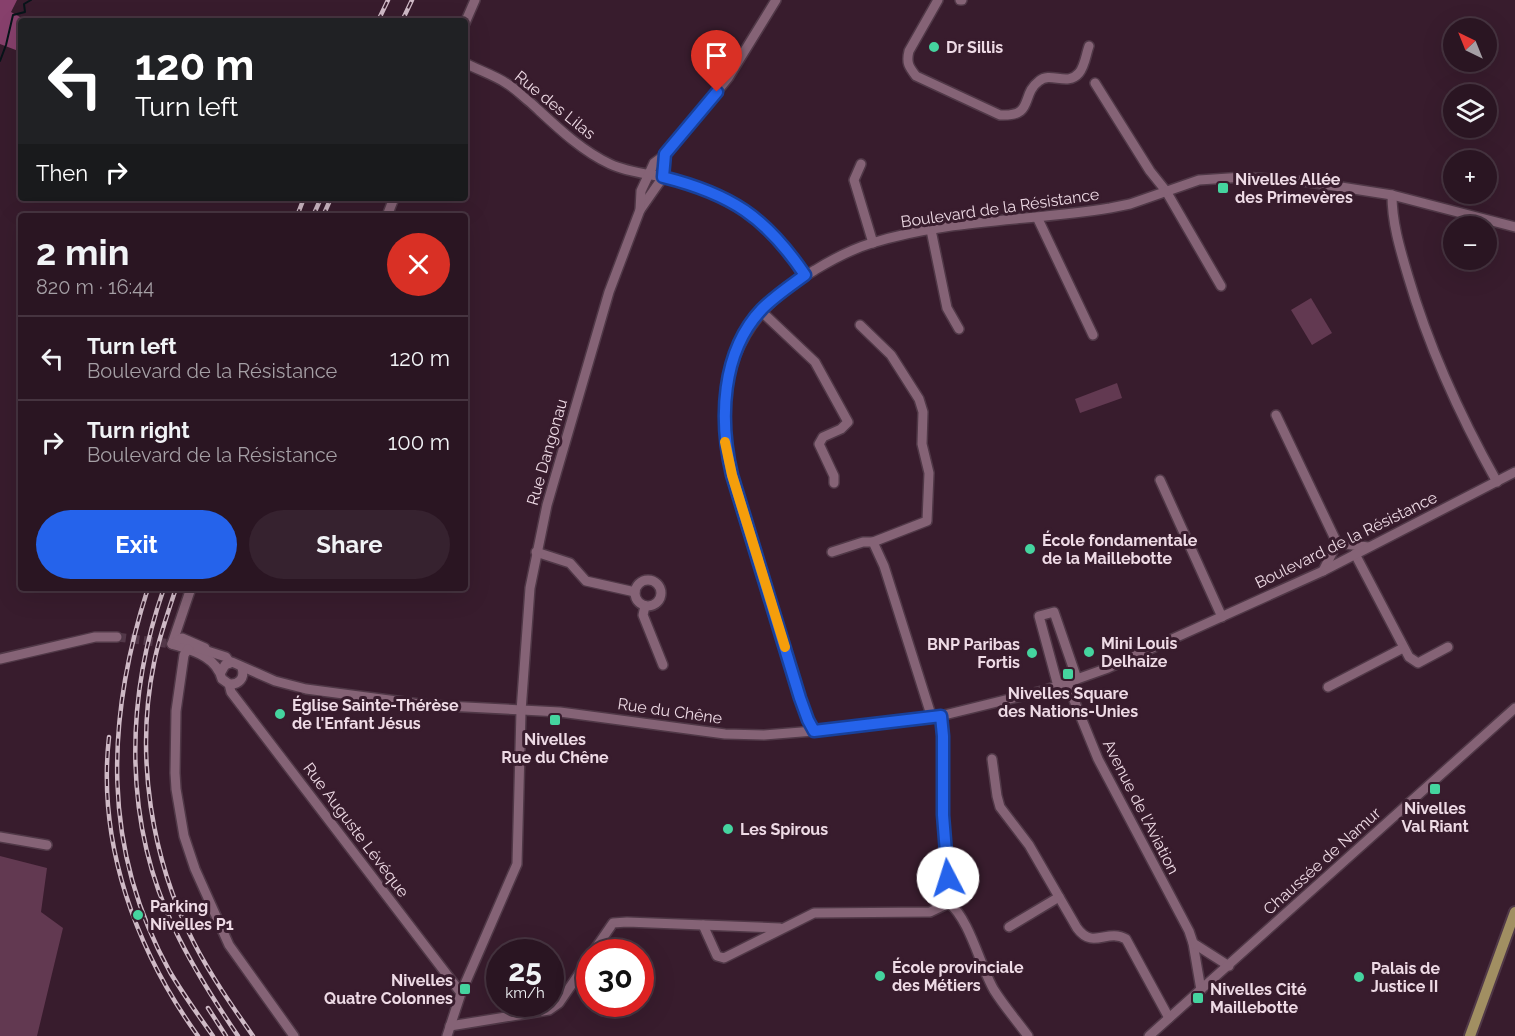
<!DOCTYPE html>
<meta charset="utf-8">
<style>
:root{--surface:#2a1522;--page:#36222f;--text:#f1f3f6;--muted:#a59fa5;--line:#463440;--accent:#2563eb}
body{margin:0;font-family:Raleway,sans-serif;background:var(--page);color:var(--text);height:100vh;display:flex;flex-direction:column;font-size:22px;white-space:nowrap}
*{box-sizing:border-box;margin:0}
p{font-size:20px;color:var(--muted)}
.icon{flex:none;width:33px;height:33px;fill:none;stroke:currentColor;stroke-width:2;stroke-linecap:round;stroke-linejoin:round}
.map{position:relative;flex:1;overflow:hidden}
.panel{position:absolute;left:18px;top:213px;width:450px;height:378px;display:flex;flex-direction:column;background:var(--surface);border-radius:6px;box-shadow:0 6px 24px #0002,0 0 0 2px var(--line)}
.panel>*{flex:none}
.guide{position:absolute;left:18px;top:18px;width:450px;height:183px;border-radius:6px;box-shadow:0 6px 24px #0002,0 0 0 2px var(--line);background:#202124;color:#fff;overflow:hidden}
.needle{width:39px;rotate:317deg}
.controls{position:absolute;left:1443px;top:18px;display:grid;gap:12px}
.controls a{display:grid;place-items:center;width:54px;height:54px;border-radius:50%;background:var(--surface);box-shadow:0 6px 24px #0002,0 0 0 2px var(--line);font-size:30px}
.speed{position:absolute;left:486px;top:939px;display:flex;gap:12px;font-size:30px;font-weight:700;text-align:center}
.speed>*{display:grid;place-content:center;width:78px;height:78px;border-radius:50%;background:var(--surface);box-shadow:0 6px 24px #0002,0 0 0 2px var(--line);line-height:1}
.speed small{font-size:15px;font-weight:400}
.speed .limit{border:9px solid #d22;background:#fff;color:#111}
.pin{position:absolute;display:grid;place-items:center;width:51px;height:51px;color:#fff;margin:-62px -26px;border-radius:50% 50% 50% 0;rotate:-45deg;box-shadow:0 0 6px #0007}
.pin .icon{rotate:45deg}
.me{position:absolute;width:66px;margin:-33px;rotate:355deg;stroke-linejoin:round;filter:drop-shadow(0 0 4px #0008)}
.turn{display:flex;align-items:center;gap:21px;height:126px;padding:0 18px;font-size:27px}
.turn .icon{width:78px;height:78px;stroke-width:2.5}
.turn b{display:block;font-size:42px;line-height:51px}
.then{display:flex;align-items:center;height:57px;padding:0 18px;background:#0003;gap:12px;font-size:22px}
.round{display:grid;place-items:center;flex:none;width:63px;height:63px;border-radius:32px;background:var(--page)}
.head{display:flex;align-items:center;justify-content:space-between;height:102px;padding:0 18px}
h1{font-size:36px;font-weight:700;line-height:45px}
.button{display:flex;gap:12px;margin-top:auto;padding:12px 18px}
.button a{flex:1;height:69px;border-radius:36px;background:var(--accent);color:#fff;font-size:24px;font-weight:700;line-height:69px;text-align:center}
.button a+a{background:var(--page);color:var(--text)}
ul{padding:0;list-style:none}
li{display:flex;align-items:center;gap:18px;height:84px;padding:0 18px;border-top:2px solid var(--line)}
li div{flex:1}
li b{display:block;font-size:22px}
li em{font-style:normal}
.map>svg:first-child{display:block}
</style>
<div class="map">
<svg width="1515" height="1036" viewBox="0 0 1515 1036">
<rect width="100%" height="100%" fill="#381c2d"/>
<g fill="#623951">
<path d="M1311 298 1332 333 1312 345 1291 310Z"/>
<path d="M1117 383 1122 398 1080 413 1075 399Z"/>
<path d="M0 856 47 868 41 912 63 928 37 1036H0Z"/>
</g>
<path fill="#87406c" d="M0 0H17L11 12 27 21H21V52L0 44Z"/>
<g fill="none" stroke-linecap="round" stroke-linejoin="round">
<path stroke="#071419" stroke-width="2" d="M0 61 6 45 13 15 25 12 24 4 31 0"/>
<path stroke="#533849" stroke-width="9" stroke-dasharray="9 4.5" stroke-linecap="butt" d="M117 637 172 644"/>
<g stroke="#503847" stroke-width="12">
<g id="minor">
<path d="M938 0 909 51C906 63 909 67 916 76L1000 115C1035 117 1020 95 1039 81 1051 71 1067 87 1079 73 1085 66 1086 54 1089 46"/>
<path d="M960 0H962"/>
<path d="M465 23 475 0"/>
<path d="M465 63C478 70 494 75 506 83 515 88 523 97 531 103 555 125 580 150 610 164 629 173 652 174 672 179 735 195 769 222 805 275"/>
<path d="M1095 83 1150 171 1166 191 1221 286"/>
<path d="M861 164 854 180 873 243"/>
<path d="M1392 195C1392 223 1400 249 1408 276 1429 348 1460 416 1497 482"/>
<path d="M640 210 663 177 665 155"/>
<path d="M387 216 394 198"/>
<path d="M1037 217 1093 335"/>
<path d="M931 230 947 308 959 329"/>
<path d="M761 311 815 362 848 422 841 429 823 437 819 444 834 476V483"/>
<path d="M860 325 891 355 919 399 923 412 922 444 929 473 927 521 873 542"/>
<path d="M1276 415 1337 543"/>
<path d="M1160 480 1222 617"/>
<path d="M536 552 570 563 586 581 635 592"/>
<path d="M832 552 863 542H873L884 566 932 718"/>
<path d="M1355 554 1409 657 1418 663 1448 647"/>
<path d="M1323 571 1337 543 1368 547"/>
<circle cx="648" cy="593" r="13"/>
<path d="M645 606 643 615 663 665"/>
<path d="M172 644C193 651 216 656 222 679L229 684 231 692 461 993"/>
<path d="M172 644 191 588"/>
<path d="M172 644 182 638 205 648"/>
<path d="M198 648 226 657 230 663"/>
<path d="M188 649 184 655 176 711 175 773 176 789 184 836 195 869 229 945 294 1036"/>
<path d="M0 659 95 637H117"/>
<path d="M221 672 225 665 232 662 275 681 306 689 427 705 560 712 725 734 764 735 814 731 932 718 1046 690 1108 668 1323 571 1515 472"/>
<path d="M1067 683 1098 759 1189 931 1193 943 1201 990"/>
<path d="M229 684C239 685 245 678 242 668"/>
<path d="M1058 686 1039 616 1054 612 1077 679"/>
<path d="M1328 687 1403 648"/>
<path d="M941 715 943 736V815L949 903C970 920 980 966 994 990 1004 1006 1017 1021 1028 1036"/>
<path d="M814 731 808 720 800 698 732 475C711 386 734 316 815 270 833 259 852 249 872 243 949 219 1032 221 1110 208L1130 204 1199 180 1244 177 1309 182 1392 195 1515 227"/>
<path d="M992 759 997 796 1000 807 1029 845 1077 928C1093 950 1107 928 1126 939L1169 1018"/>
<path d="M0 837 47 845"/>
<path d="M703 925 717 956 724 958 814 913 930 912 949 903"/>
<path d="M1009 927 1059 897"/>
<path d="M1193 943 1229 966"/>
<path d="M593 952 613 923 627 922 780 928"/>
<path d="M450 1026 549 1010 559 1003 590 958"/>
<path d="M447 1036 461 993 517 864 521 711 530 588 547 505 609 292 640 210 641 191 654 163 665 155 728 78 776 0"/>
<path d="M1149 1036 1515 708"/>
</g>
</g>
<g stroke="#503847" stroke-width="14">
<path id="major" d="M1470 1036 1515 912"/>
</g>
<use href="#minor" stroke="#856376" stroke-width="9"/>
<use href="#major" stroke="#a18f62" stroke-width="10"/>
<g stroke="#cfbac6" stroke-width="4.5">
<g id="rail">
<path d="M378 21 388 0"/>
<path d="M402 21 412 0"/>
<path d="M297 216 304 198"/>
<path d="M313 216 321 198"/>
<path d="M323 216 331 198"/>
<path d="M148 588C106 719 101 848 170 972 183 994 198 1015 213 1036"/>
<path d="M164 588C125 699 123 822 175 930 193 968 215 1002 238 1036"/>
<path d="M176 588C168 613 159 637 154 663 135 756 151 859 194 943 211 976 232 1006 253 1036"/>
<path d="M109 737C97 844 136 950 198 1036"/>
<path d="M208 1008 226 1036"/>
</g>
</g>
<use href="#rail" stroke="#381c2d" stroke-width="2" stroke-dasharray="7" stroke-linecap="butt"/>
</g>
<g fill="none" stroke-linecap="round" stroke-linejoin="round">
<g stroke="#184099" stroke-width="15">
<path id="route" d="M717 92 665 154 663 177C731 194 766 217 805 275 790 286 775 296 762 309 721 352 719 420 732 475L800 698 808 720 814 731 941 716 943 736V815L948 878"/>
</g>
<use href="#route" stroke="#2563eb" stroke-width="10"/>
<path stroke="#f59e0b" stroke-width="10" d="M725 442 732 475 785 647"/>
</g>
<g fill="#45d49f" stroke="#381c2d" stroke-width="2">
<circle cx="934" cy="47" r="6"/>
<rect x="1217" y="182" width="12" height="12" rx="3"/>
<circle cx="1030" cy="549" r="6"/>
<circle cx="1089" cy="652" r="6"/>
<circle cx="1032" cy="653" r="6"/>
<rect x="1062" y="668" width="12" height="12" rx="3"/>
<circle cx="280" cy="714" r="6"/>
<rect x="549" y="714" width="12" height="12" rx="3"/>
<rect x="1429" y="783" width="12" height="12" rx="3"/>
<circle cx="728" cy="829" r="6"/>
<circle cx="138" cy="915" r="6"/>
<circle cx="880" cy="976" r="6"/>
<circle cx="1359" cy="977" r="6"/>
<rect x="459" y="983" width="12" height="12" rx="3"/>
<rect x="1192" y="992" width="12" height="12" rx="3"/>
</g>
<g text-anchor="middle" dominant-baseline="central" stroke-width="6" stroke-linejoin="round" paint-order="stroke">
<g font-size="16" font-weight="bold" fill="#eedae5" stroke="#381c2d" text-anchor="start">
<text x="946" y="47">Dr Sillis</text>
<text x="1235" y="179">Nivelles Allée<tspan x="1235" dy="18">des Primevères</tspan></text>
<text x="1042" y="540">École fondamentale<tspan x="1042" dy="18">de la Maillebotte</tspan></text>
<text x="1101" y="643">Mini Louis<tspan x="1101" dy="18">Delhaize</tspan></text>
<text x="1020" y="644" text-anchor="end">BNP Paribas<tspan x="1020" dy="18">Fortis</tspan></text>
<text x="1068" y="693" text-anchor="middle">Nivelles Square<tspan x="1068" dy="18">des Nations-Unies</tspan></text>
<text x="292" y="705">Église Sainte-Thérèse<tspan x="292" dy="18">de l'Enfant Jésus</tspan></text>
<text x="555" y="739" text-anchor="middle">Nivelles<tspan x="555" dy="18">Rue du Chêne</tspan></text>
<text x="1435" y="808" text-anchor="middle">Nivelles<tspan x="1435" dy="18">Val Riant</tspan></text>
<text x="740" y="829">Les Spirous</text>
<text x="150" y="906">Parking<tspan x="150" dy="18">Nivelles P1</tspan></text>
<text x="892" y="967">École provinciale<tspan x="892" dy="18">des Métiers</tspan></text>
<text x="1371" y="968">Palais de<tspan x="1371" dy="18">Justice II</tspan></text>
<text x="453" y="980" text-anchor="end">Nivelles<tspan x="453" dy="18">Quatre Colonnes</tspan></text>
<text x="1210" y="989">Nivelles Cité<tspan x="1210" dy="18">Maillebotte</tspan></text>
</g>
<g font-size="16" fill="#eedae5" stroke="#381c2d">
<text transform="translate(555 105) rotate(39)">Rue des Lilas</text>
<text transform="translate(1000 208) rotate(-8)">Boulevard de la Résistance</text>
<text transform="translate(547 452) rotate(-74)">Rue Dangonau</text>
<text transform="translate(1346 540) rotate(-26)">Boulevard de la Résistance</text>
<text transform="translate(670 711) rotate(8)">Rue du Chêne</text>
<text transform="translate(1141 807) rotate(63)">Avenue de l'Aviation</text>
<text transform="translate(356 830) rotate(53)">Rue Auguste Lévéque</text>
<text transform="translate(1322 861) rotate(-42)">Chaussée de Namur</text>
</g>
</g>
</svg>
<div class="controls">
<a><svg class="needle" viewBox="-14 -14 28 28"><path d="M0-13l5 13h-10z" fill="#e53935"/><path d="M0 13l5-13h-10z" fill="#a59fa5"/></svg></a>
<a><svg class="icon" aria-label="layers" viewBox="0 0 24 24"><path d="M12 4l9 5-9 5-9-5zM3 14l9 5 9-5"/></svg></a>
<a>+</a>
<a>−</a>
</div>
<div class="speed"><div>25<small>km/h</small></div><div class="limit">30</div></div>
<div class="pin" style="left:717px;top:92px;background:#d93025"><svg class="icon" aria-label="arrive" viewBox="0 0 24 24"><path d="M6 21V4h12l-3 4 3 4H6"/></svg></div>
<svg class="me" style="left:948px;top:878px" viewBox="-20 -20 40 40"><circle r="19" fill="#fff"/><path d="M0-13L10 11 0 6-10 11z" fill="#2563eb"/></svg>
<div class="guide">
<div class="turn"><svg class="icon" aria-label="left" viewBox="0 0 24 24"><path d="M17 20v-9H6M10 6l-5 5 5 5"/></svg><div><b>120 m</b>Turn left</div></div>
<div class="then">Then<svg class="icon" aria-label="right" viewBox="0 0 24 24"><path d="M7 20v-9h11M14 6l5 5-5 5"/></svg></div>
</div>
<section class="panel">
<div class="head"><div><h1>2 min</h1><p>820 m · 16:44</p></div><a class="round" style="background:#d93025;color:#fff"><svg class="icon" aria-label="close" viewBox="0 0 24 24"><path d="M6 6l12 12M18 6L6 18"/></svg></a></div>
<ul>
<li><svg class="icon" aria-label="left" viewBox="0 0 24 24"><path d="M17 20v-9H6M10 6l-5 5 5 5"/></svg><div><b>Turn left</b><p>Boulevard de la Résistance</p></div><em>120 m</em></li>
<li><svg class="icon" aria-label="right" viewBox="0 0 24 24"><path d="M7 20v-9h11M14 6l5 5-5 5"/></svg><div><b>Turn right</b><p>Boulevard de la Résistance</p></div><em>100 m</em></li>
</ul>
<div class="button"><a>Exit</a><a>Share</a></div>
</section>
</div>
